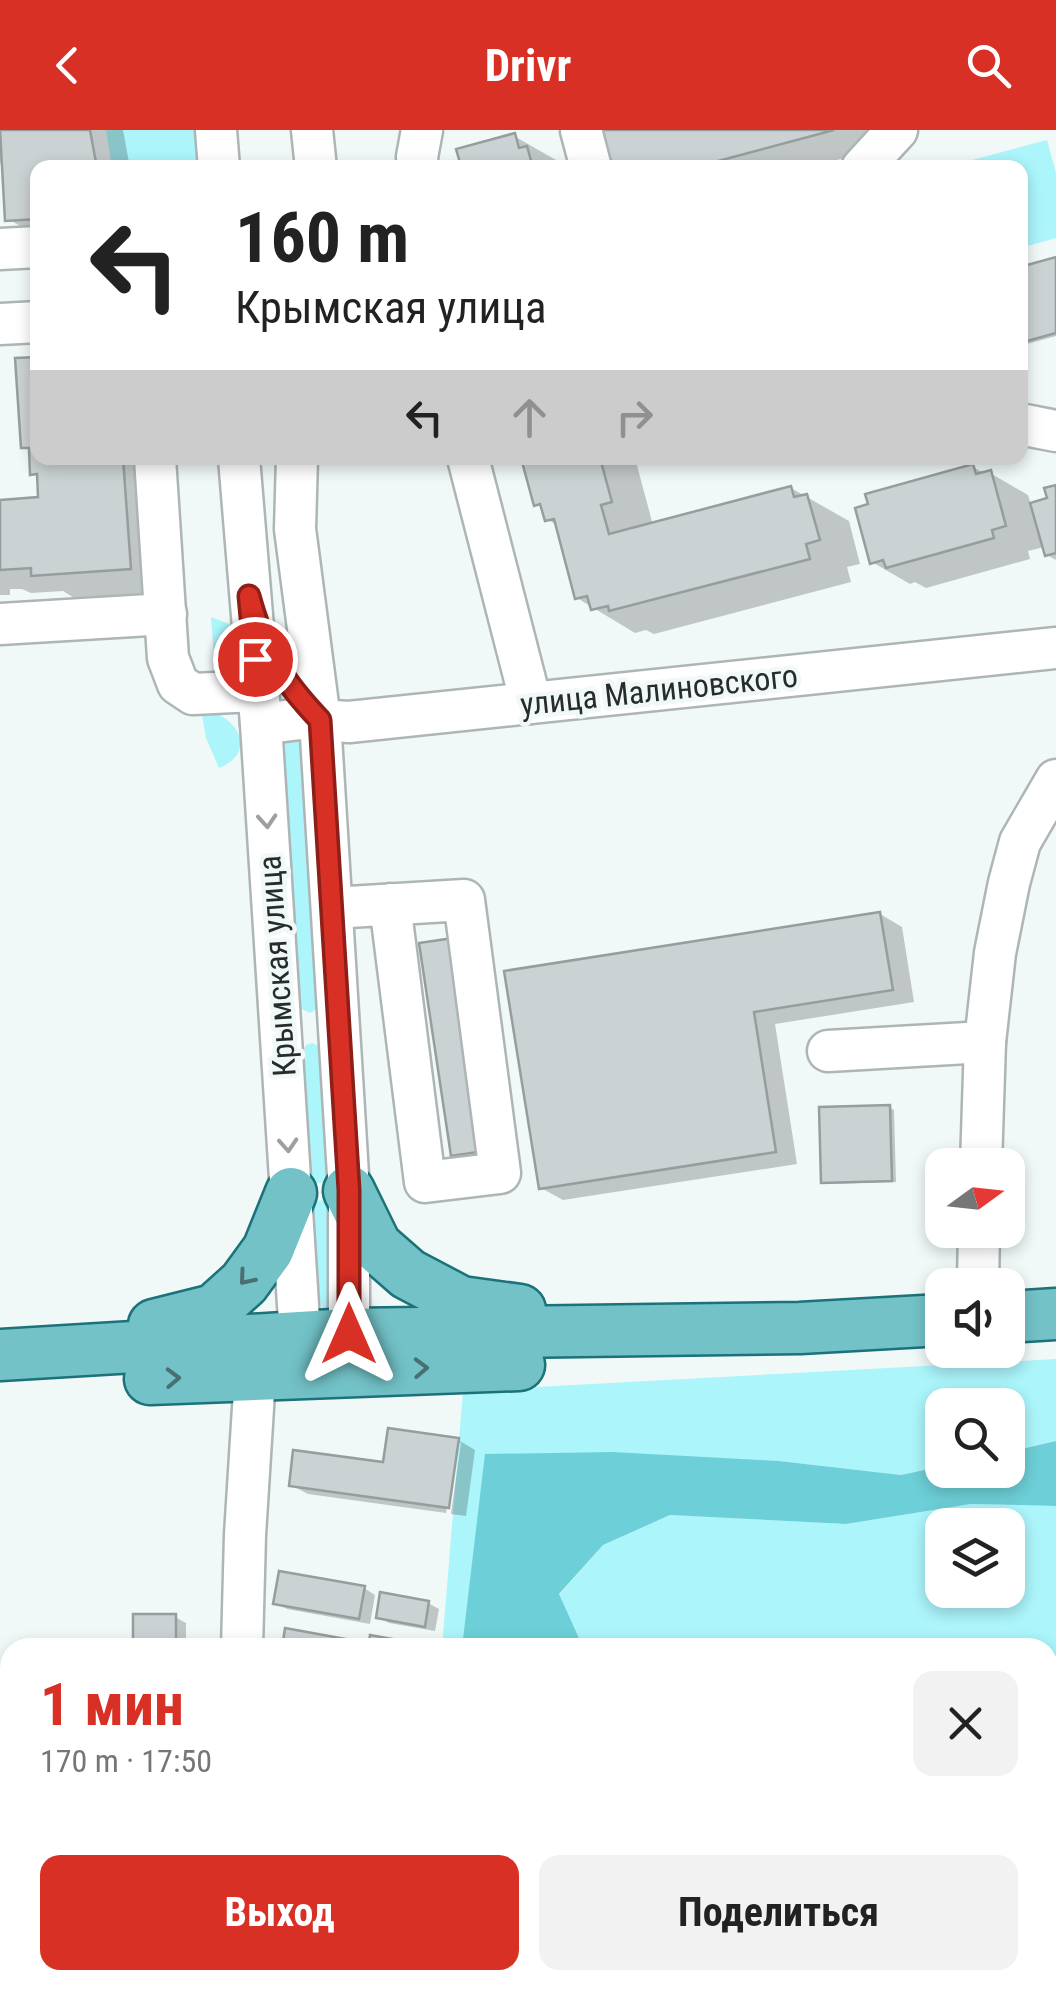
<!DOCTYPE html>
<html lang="ru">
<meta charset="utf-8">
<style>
:root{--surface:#fff;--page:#f2f2f2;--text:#222;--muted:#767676;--accent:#d93025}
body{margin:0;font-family:"Roboto Condensed",sans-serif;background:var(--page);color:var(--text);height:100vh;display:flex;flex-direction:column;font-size:38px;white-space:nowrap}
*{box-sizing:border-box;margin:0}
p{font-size:32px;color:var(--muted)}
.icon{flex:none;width:55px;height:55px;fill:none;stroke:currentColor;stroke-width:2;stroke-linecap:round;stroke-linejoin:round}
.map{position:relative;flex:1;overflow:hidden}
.side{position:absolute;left:0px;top:1508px;width:1058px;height:352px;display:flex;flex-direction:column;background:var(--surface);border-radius:30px 30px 0 0;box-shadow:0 5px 15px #0003}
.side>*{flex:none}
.hud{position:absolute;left:30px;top:30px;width:998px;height:305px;border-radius:20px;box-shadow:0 5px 15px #0003;background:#fff;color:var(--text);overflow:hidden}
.needle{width:65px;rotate:75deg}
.fabs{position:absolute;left:925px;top:1018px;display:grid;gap:20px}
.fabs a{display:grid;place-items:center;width:100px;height:100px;border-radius:20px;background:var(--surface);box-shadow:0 5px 15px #0003;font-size:50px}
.pin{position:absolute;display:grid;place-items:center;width:85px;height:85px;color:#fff;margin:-42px;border:5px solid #fff;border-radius:50%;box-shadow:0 2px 10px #0007}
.me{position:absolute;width:110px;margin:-55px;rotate:0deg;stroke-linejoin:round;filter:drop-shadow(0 0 8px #0008)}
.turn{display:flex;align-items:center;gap:35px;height:210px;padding:0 40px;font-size:45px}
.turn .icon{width:130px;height:130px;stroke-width:2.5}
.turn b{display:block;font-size:70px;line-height:85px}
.lanes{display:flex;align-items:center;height:95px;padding:0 40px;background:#0003;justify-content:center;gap:50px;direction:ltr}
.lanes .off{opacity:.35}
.round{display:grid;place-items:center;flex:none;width:105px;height:105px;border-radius:20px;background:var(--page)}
.summary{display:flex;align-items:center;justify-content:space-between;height:170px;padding:0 40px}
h1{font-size:60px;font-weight:700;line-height:75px;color:var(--accent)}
.button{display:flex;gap:20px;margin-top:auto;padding:20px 40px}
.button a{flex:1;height:115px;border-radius:20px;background:var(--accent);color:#fff;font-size:40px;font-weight:700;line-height:115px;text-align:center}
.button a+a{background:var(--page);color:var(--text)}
header{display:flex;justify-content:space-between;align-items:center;height:130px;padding:0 40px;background:var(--accent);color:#fff;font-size:45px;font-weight:700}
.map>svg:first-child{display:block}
</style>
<header><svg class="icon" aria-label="back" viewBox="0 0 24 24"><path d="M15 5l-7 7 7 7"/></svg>Drivr<svg class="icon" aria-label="search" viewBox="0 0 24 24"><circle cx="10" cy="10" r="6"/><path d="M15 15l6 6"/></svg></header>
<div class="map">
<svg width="1056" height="1859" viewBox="0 0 1056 1859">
<rect width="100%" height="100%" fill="#f0f8f8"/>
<g fill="#abf5fb" fill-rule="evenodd">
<path d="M106 0H197L201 37H112Z"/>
<path d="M1047 10 1056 43V108L1020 118V38L946 37Z"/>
<path d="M211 487 234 496C233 516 228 526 215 540Z"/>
<path d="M201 579C236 584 260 621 219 638L206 608Z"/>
<path d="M286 603 302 606 320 877 310 883 300 878 298 873 280 613Z"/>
<path d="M312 913 323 918 333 1052 310 1053 302 925 306 915Z"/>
<path d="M334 1070 330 1178 324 1184 318 1163 311 1071Z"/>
<path d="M1056 1229V1311L1008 1322V1275H942V1336L901 1345 779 1331 486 1324 462 1517 442 1518 463 1261Z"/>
<path d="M971 1374 1056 1376V1859H997L985 1854 984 1850H1048V1518L583 1517 559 1465 603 1415 670 1385 846 1394ZM942 1395H1008V1460H942Z"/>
<path d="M591 1850H901L907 1859H585Z"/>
</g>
<g fill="#6dcfd7">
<path d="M1056 1311V1376L971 1374 846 1394 670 1385 603 1415 559 1464 583 1517H462L485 1324 612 1322 779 1331 901 1345 942 1336V1340H1008V1322Z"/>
<path d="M392 1850H591L585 1859H388Z"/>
<path d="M901 1850H984L985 1854 997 1859H907Z"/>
</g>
<g fill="#0003">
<path d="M0 0H123L130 38H38V106L8 89 4 35 0 33Z"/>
<path d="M605 0H883L873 20 808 38H615Z"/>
<path d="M514 6 556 30 560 38H463Z"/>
<path d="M1056 130V206L1020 216V140Z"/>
<path d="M18 231 38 328H163L172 463 76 469 63 461 31 463 22 459H10V465H0V372L41 370 39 347 33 343 32 321 24 317Z"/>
<path d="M523 328H635L653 395 791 358 849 391 860 434 847 437 851 452 654 504 646 500 635 503 577 468 558 396 547 389 544 379 536 374Z"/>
<path d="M973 337 986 344 990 343 1028 365 1031 375 1050 370 1056 358V430L1047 425 1044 417 1028 421 1030 429 926 458 915 452 910 454 872 432Z"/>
<path d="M880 784 902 797 914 872 775 894 797 1034 563 1070 541 1058 507 843Z"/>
<path d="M889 977 894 980 896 1052 828 1054 824 1051Z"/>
<path d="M458 1310 475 1320 466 1386 451 1384 461 1313H456L446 1383 308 1364 291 1355 385 1335Z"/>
<path d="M364 1458 375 1465 370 1494 287 1479 276 1473Z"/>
<path d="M428 1473 439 1479 435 1501 389 1493 378 1487Z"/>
<path d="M175 1487 186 1493V1518H135Z"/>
</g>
<g fill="#cbd2d3" stroke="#969d9d" stroke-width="2.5">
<path d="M0 0H90L97 38H38V89L5 91Z"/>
<path d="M602 0H834L692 38H612Z"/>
<path d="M515 3 519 18 527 16 533 38H453L461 36 456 19Z"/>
<path d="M1056 127V203L1020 213V137Z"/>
<path d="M38 227V328H123L131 439 31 446V438L0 440V370L38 367 37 344 30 345 29 318H21L15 228Z"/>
<path d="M521 328H600L612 372 601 375 609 404 791 356 794 367 807 364 820 410 806 414 810 429 609 481 608 476 591 480 587 466 575 469 554 389 545 391 540 374 534 376Z"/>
<path d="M973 334 976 344 991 340 1006 396 992 400 994 408 886 438 883 430 870 434 855 378 868 374 865 364Z"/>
<path d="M1056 355V423L1045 426 1030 373 1047 368 1044 358Z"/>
<path d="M880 782 893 860 754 882 776 1022 539 1059 504 841Z"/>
<path d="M460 807 491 1020 451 1026 419 813Z"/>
<path d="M890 975 892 1051 821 1053 819 977Z"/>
<path d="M388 1298 459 1308 449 1378 289 1356 293 1320 383 1332Z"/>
<path d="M279 1441 365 1456 359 1489 273 1474Z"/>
<path d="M380 1462 429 1471 425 1497 376 1488Z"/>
<rect x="133" y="1484" width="43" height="34"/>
<path d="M285 1498 351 1510 349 1518H282Z"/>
<path d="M370 1505 409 1512 408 1518H368Z"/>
</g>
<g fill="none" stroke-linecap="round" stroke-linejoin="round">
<g stroke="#aeb5b6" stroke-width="45">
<g id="minor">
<path d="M216 0 219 38"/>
<path d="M312 0 316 38"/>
<path d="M581 0 591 38"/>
<path d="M418 38 417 27 422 0"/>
<path d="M862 38 897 0"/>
<path d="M0 119 38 117"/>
<path d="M0 194 38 192"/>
<path d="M1020 294 1056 301"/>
<path d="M155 328 168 528 178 554 193 564 258 561"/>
<path d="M239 328 261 594 300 1206"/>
<path d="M297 328 295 399 320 590 349 1061V1204"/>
<path d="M468 328 531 573"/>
<path d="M0 494 166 484"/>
<path d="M261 594 300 589 349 592 1056 518"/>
<path d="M332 778 464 770 500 1043 425 1052 390 774"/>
<path d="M828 921 985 912"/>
<path d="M981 1035 985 912 995 823 1009 753 1020 712 1056 650"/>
<path d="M978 1155 979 1100"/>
<path d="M242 1518 245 1405 255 1246"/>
<path d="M54 1859 55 1850"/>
</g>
</g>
<g stroke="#1b7279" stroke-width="55">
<g id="major">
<path d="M349 1061 376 1116 408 1144 461 1172 520 1180"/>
<path d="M1008 1187 1056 1184"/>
<path d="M154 1195 214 1180 244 1153 268 1120 291 1063"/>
<path d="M0 1225 349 1204 800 1198 942 1190"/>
<path d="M150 1249 519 1235"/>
</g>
</g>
<use href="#minor" stroke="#fff" stroke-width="40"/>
<use href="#major" stroke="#72c2c7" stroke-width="50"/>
</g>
<defs><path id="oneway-chevron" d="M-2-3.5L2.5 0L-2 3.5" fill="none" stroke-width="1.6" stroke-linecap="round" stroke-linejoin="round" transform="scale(2.5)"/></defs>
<g stroke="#9ea0a0">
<use href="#oneway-chevron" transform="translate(267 691) rotate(86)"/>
<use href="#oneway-chevron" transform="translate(288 1015) rotate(86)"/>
</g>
<g stroke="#496f72">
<use href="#oneway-chevron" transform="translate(246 1148) rotate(130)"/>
<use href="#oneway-chevron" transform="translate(421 1238) rotate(-2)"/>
<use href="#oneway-chevron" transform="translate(173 1248) rotate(-2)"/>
</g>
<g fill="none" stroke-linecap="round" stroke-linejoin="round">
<g stroke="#8d1f18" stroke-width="25">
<path id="route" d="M255 529 249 466C264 521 281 549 320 590L349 1060V1204"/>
</g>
<use href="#route" stroke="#d93025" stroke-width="18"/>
</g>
<g text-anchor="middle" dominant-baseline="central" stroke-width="9" stroke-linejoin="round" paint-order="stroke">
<g font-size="32" fill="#282b2c" stroke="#f0f8f8">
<text transform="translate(659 560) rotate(-6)">улица Малиновского</text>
<text transform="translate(277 836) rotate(-94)">Крымская улица</text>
</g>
</g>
</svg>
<div class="fabs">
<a><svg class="needle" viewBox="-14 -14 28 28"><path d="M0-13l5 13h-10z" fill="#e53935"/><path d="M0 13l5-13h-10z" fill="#767676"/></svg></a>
<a><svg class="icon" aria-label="sound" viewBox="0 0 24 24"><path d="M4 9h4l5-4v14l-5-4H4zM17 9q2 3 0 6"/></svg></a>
<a><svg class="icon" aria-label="search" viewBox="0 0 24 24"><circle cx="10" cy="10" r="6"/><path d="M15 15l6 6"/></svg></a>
<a><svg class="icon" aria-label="layers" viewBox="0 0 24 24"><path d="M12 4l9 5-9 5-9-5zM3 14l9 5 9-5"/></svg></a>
</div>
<div class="pin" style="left:255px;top:529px;background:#d93025"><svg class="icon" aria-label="arrive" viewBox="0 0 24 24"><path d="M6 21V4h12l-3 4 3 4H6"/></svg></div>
<svg class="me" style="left:349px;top:1204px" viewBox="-20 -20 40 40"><path d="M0-17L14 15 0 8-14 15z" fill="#d93025" stroke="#fff" stroke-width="4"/></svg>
<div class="hud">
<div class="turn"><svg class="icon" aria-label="left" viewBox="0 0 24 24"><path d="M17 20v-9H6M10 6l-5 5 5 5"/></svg><div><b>160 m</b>Крымская улица</div></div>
<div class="lanes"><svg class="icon" aria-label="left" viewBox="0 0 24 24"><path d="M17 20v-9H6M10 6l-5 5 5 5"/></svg><svg class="icon off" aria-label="ahead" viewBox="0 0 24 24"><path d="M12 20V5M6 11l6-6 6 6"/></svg><svg class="icon off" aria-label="right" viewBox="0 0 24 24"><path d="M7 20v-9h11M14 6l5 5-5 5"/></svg></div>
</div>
<section class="side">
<div class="summary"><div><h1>1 мин</h1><p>170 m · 17:50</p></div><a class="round"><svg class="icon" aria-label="close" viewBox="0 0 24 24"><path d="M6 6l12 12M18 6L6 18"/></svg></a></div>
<div class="button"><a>Выход</a><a>Поделиться</a></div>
</section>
</div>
